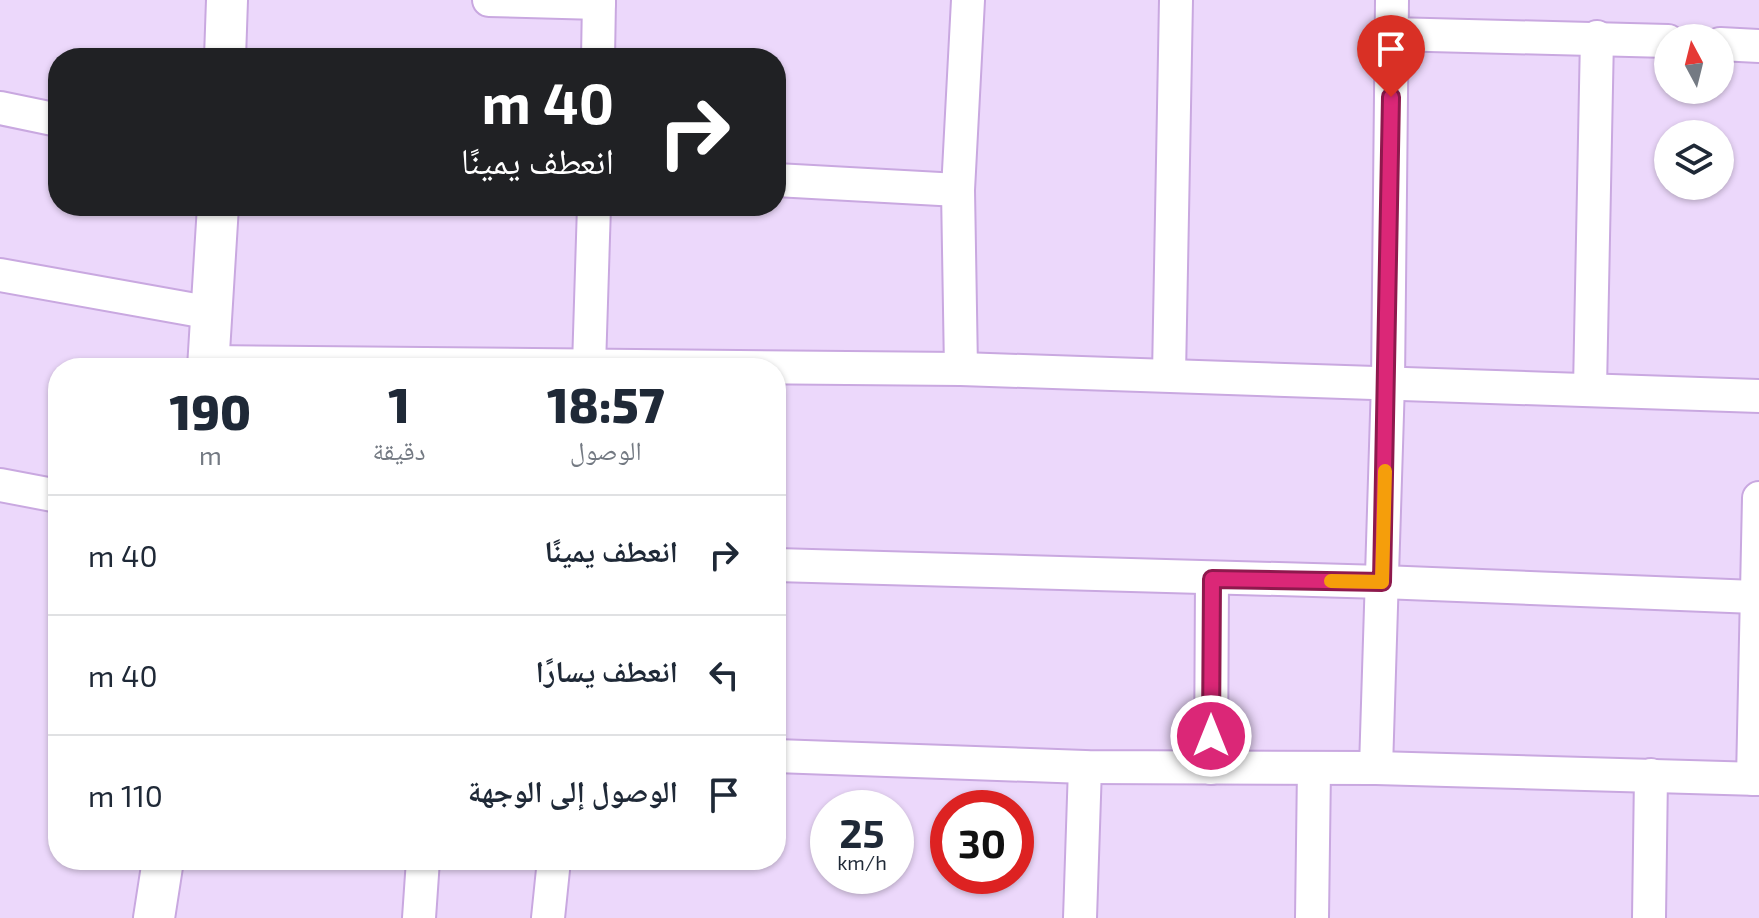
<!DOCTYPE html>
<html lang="ar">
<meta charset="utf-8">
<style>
:root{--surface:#fff;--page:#f2f2f3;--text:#1f2937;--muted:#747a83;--line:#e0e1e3}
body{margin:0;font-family:"Exo 2","Noto Naskh Arabic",sans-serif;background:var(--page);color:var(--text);direction:rtl;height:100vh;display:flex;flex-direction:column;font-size:30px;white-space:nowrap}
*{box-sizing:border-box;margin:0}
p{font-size:26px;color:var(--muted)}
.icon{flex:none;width:44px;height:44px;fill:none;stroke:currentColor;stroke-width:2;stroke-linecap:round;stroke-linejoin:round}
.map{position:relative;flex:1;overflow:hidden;direction:ltr}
.drawer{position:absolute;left:48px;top:358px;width:738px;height:512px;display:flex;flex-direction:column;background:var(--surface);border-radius:32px;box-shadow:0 2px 6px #0004;direction:rtl}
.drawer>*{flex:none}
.top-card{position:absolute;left:48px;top:48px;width:738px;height:168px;border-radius:32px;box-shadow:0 2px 6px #0004;direction:rtl;background:#202124;color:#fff;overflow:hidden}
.needle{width:52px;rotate:353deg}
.tools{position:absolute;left:1654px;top:24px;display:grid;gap:16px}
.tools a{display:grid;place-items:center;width:80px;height:80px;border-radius:50%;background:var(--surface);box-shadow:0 2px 6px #0004;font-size:40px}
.speed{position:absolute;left:810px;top:790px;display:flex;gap:16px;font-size:40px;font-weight:700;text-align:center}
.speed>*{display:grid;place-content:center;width:104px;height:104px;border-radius:50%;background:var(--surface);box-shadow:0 2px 6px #0004;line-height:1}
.speed small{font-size:20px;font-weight:400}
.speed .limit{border:12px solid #d22;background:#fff;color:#111}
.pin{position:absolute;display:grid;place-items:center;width:68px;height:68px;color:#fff;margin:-82px -34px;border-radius:50% 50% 50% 0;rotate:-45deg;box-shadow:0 0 8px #0007}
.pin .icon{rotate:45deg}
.me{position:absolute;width:88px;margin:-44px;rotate:0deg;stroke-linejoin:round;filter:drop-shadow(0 0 6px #0008)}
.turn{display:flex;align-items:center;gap:28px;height:168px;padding:0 40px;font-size:36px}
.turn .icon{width:104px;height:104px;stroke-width:2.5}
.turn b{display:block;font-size:56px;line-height:68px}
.eta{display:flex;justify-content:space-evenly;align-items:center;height:136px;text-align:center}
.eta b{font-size:48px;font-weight:800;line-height:56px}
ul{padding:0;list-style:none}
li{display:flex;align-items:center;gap:24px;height:120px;padding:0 40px;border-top:2px solid var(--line)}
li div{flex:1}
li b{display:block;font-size:30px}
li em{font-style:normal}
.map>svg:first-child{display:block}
</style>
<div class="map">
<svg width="1759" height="918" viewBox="0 0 1759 918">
<rect width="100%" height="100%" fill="#ecd8fb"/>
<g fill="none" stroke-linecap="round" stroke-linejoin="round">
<g stroke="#c9a8e0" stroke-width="36">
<g id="minor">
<path d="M489 0 599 3"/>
<path d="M1391 34 1668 41"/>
<path d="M1720 44 1759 46"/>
<path d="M598 58 599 0"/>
<path d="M0 108 58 120"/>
<path d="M776 180 958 190"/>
<path d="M0 275 212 313"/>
<path d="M208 362 961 369 1759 396"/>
<path d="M589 366 594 206"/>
<path d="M961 369 958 190 968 0"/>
<path d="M1169 375 1176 0"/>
<path d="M1590 389 1597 37"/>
<path d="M0 485 58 496"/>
<path d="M776 565 1382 582 1755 597"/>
<path d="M776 756 1085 767 1376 768 1759 779"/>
<path d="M1211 768 1212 579"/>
<path d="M1376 768 1388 382 1392 0"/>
<path d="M1753 779 1759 498"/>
<path d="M419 918 423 860"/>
<path d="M548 918 554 860"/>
<path d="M1080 918 1085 767"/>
<path d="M1312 918 1314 768"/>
<path d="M1649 918 1651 775"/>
</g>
</g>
<g stroke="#c9a8e0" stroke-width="44">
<g id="tertiary">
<path d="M225 58 227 0"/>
<path d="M208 368 218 206"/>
<path d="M154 918 163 860"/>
</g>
</g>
<use href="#minor" stroke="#fff" stroke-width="32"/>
<use href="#tertiary" stroke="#fff" stroke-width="40"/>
</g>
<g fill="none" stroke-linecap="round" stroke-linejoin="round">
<g stroke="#8e194d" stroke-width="20">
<path id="route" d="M1211 736 1212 579 1382 582 1391 97"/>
</g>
<use href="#route" stroke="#db2777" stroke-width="14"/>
<path stroke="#f59e0b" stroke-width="14" d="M1331 581 1382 582 1385 471"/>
</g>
</svg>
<div class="tools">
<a><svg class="needle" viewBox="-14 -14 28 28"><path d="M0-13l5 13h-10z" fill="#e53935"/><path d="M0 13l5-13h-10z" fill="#747a83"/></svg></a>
<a><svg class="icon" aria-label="layers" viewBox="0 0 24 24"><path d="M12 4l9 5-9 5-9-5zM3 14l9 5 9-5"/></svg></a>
</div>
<div class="speed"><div>25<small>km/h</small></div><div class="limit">30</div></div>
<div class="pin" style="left:1391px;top:97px;background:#d93025"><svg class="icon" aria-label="arrive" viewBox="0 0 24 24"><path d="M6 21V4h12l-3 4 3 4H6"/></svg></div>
<svg class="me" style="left:1211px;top:736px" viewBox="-20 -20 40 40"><circle r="17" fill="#db2777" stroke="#fff" stroke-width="3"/><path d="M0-11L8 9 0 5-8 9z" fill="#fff"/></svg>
<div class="top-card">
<div class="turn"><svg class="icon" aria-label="right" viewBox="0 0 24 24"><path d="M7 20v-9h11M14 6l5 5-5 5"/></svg><div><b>40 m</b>انعطف يمينًا</div></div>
</div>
<section class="drawer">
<div class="eta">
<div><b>18:57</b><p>الوصول</p></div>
<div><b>1</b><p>دقيقة</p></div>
<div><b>190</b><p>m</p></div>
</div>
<ul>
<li><svg class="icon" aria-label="right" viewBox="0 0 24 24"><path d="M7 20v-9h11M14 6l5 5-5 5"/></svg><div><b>انعطف يمينًا</b></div><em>40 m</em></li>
<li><svg class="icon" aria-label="left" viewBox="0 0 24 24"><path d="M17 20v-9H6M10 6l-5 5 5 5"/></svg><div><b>انعطف يسارًا</b></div><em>40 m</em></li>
<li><svg class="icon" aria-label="arrive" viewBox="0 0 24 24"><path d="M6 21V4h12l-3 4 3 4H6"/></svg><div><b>الوصول إلى الوجهة</b></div><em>110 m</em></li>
</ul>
</section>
</div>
